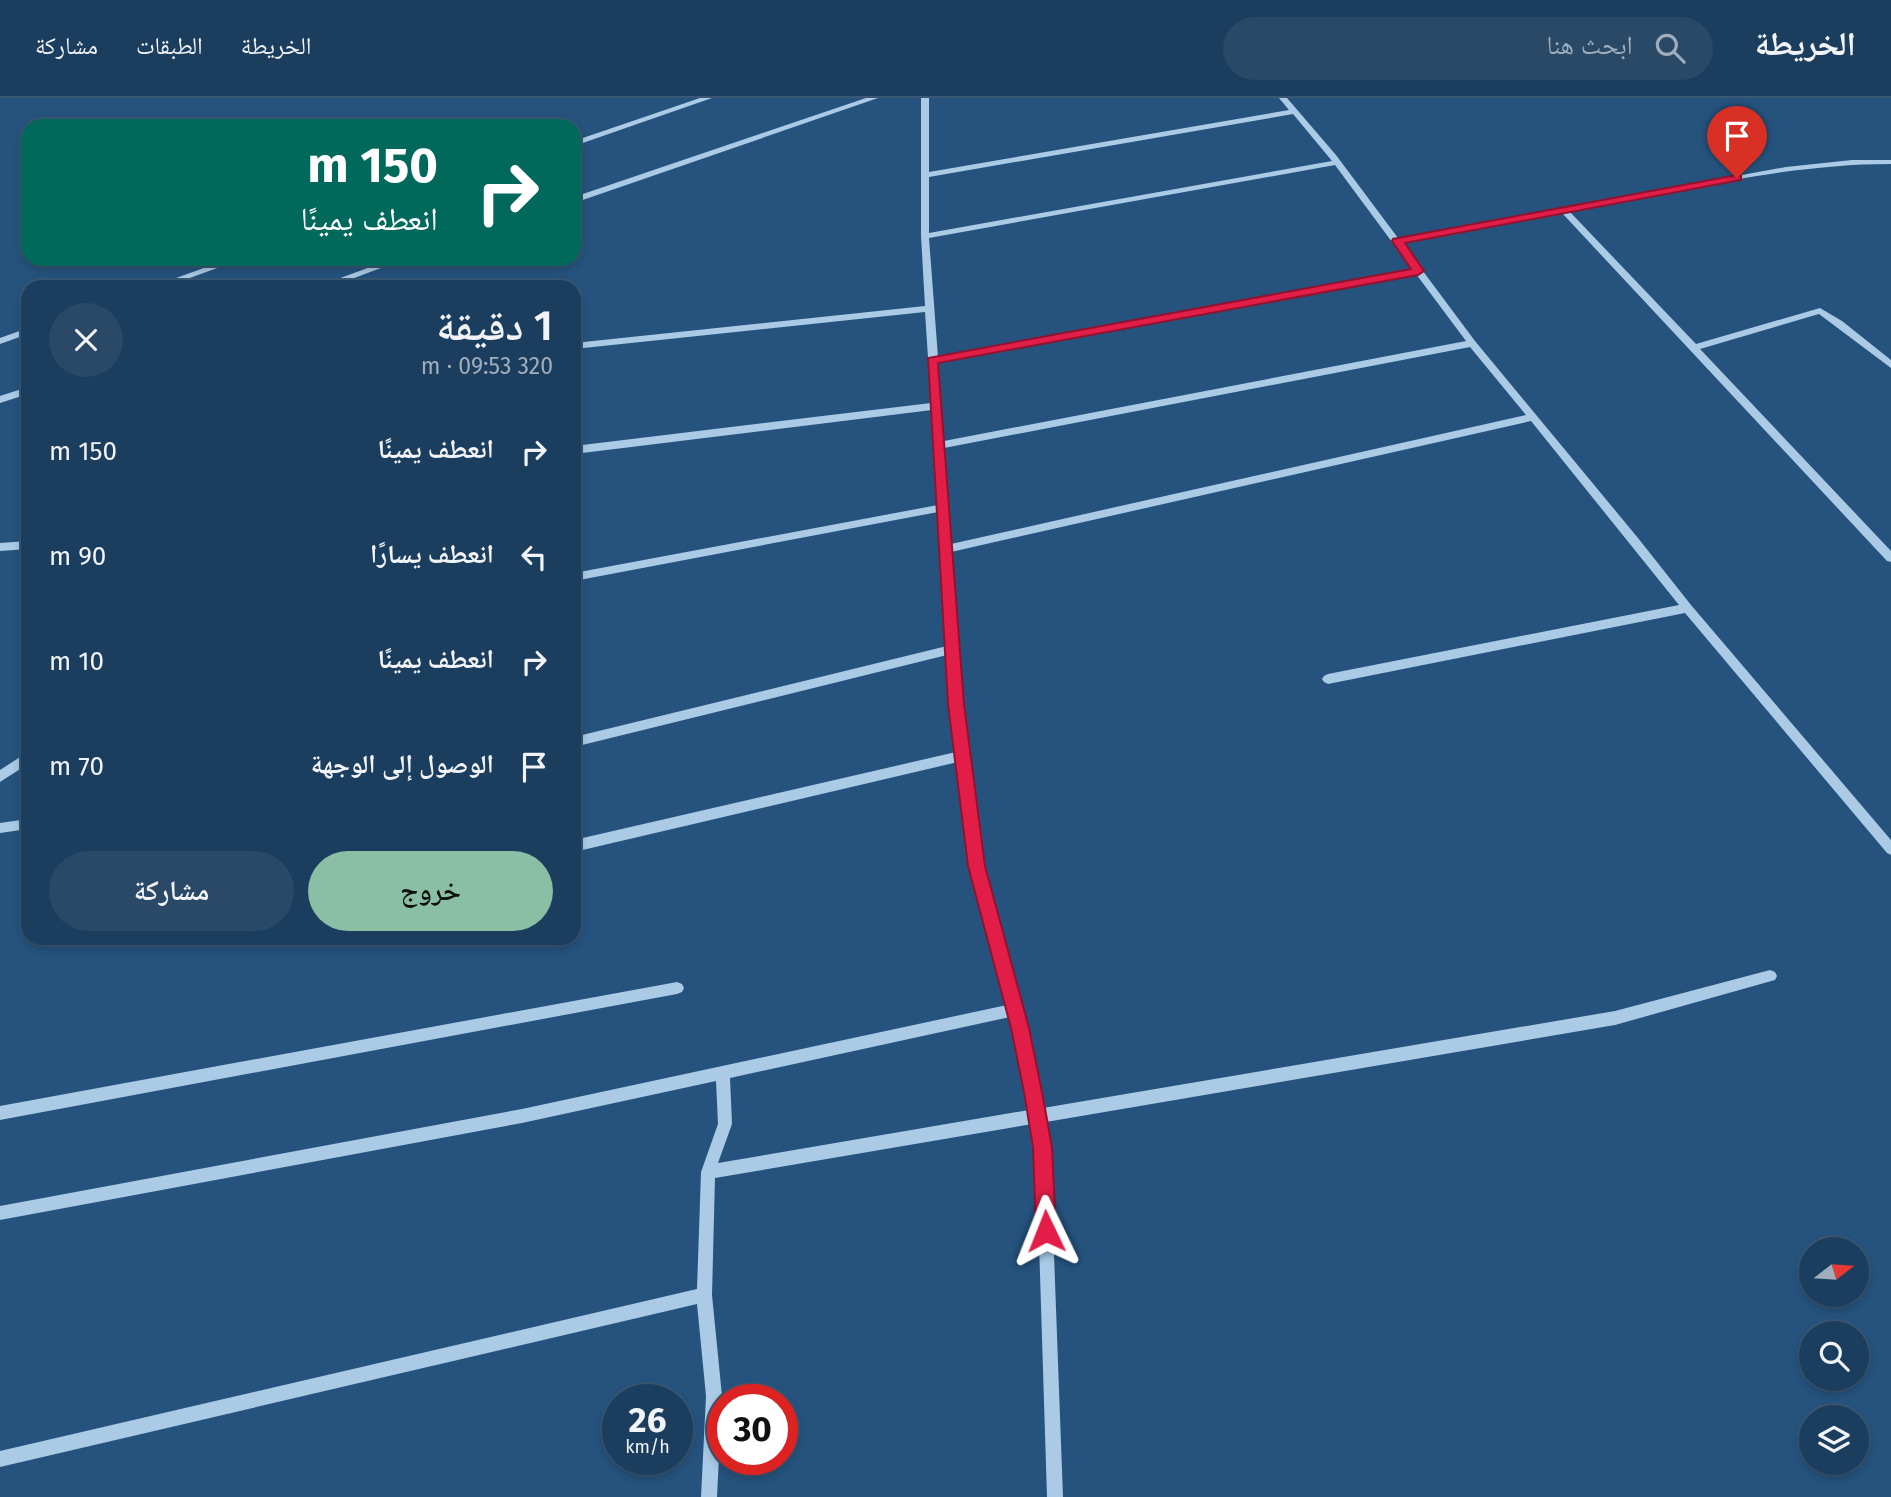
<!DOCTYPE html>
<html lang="ar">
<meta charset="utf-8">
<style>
:root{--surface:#1c3e5e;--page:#294967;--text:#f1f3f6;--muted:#a0aebc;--line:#3a5773;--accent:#8abfa5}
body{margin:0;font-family:"Fira Sans","Noto Naskh Arabic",sans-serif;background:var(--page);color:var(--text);direction:rtl;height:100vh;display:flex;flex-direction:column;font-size:26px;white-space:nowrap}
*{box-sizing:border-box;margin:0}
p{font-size:23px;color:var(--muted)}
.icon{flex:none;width:38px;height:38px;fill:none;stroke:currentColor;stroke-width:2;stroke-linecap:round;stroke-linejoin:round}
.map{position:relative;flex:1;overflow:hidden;direction:ltr}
.side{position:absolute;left:21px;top:182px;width:560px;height:665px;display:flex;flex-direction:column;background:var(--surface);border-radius:21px;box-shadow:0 4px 10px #0003,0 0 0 2px var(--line);direction:rtl}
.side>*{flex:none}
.hud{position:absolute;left:21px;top:21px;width:560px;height:147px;border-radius:21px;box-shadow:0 4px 10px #0003,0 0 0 2px var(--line);direction:rtl;background:#00695c;color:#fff;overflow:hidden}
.needle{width:46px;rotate:73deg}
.tools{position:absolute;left:1799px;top:1139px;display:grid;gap:14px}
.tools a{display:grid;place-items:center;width:70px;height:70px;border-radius:50%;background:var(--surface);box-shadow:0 4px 10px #0003,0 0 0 2px var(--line);font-size:35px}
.speed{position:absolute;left:602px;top:1286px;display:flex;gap:14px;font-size:35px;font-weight:700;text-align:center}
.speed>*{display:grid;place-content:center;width:91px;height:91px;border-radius:50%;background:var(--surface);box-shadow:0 4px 10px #0003,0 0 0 2px var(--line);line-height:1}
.speed small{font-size:18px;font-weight:400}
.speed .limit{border:10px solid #d22;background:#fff;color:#111}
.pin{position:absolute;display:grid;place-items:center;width:60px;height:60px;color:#fff;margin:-72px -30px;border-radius:50% 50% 50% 0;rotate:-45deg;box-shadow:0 0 7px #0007}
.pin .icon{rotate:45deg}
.me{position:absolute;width:77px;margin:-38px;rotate:358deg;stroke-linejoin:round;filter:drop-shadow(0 0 5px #0008)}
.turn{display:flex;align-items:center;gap:24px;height:147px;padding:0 28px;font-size:32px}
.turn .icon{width:91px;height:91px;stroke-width:2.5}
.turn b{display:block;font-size:49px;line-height:60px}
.round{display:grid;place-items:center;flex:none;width:74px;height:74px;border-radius:37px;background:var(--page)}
.summary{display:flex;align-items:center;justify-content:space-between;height:119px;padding:0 28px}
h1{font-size:42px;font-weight:600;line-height:52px}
.primary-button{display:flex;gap:14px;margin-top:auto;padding:14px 28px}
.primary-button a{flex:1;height:80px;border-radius:42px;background:var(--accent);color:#111;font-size:28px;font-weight:600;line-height:80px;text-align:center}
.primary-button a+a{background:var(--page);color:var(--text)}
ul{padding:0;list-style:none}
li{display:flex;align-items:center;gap:21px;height:105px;padding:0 28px}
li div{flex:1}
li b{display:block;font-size:26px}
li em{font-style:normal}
header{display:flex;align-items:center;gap:42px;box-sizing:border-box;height:98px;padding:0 35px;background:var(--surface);border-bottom:2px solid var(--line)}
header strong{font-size:33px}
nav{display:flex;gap:38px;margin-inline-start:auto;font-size:24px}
.search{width:490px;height:63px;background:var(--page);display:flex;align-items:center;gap:18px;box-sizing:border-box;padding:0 24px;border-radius:38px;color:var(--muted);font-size:26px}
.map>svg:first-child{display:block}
</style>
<header>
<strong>الخريطة</strong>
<div class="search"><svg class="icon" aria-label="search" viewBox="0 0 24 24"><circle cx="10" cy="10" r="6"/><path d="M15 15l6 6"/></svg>ابحث هنا</div>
<nav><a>الخريطة</a><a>الطبقات</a><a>مشاركة</a></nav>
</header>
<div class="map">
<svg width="1891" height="1399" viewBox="0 0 1891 1399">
<rect width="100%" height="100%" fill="#25537e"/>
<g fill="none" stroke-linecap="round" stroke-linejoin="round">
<g fill="#aacae5" fill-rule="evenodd">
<path d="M700 0H712L574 48V43Z"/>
<path d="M866 0H878L574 105V99Z"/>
<path d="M921 0H929V74L1289 12 1279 0H1287L1336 57 1398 140 1786 69 1852 62H1891V66C1783 66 1676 94 1570 114L1696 246 1820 210 1842 223 1891 262V270L1819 216 1700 251 1891 453V464L1887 463 1562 115 1402 145 1475 243 1638 440 1691 507 1891 742V757L1887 755 1685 515 1328 586 1324 584 1322 581 1324 578 1328 576 1679 507 1531 323 951 454 962 606 983 768 1032 949 1043 1010 1615 913 1770 872 1775 874 1777 878 1775 882 1615 927 1046 1024 1050 1049 1063 1399H1047L1036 1049 1032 1026 715 1080 712 1197 722 1298 717 1399H701L706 1298 697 1206 0 1369V1353L697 1191 701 1074 718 1026 716 983 522 1025 0 1122V1108L522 1011 1007 907 971 768 958 664 574 754V742L956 654 950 606 947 557 574 649V639L947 548 941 455 939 452 940 449 938 414 574 483V475L938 407 934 351 932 348 934 345 932 312 574 356V348L931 305 925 214 574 251V245L925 208 921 138ZM1293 16 1332 63 929 135V79ZM1335 67 1412 171 938 259 929 140ZM1416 176 1466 243 944 343 938 265ZM1470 249 1526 317 951 446 944 350ZM1010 919 1018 949 1029 1012 718 1065 732 1026 730 980Z"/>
<path d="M229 161H242L165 189H151Z"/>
<path d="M392 161H405L330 189H316Z"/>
<path d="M28 230V236L0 246V240Z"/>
<path d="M28 289V296L0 305V298Z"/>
<path d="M28 443V451L0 453V445Z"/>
<path d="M28 654V666L0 684V672Z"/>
<path d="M28 721V731L0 735V725Z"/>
<path d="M677 884 682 886 684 890 682 894 677 896 0 1022V1008Z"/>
</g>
</g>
<path fill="#e11d48" stroke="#92132f" stroke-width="2" d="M1737 77 1741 78V82L1405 145 1424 173 1418 177 938 265 964 606 985 768 1029 930 1042 994 1052 1049 1056 1133 1053 1140 1046 1143 1039 1140 1036 1133 1033 1049 1024 994 1011 930 968 768 948 606 928 260 1411 171 1392 143 1393 141Z"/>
</svg>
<div class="tools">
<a><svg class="needle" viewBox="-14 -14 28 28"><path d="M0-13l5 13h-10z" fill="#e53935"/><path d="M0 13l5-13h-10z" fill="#a0aebc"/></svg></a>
<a><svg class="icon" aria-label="search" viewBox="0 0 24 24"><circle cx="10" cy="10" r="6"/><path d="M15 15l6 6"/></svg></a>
<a><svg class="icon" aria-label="layers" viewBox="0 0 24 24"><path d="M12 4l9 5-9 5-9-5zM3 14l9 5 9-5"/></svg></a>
</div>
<div class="speed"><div>26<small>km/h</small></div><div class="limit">30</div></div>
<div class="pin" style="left:1737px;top:80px;background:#d93025"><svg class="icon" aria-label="arrive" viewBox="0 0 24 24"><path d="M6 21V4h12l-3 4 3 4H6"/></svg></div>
<svg class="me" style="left:1046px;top:1133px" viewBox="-20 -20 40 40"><path d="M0-17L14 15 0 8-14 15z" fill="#e11d48" stroke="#fff" stroke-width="4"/></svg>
<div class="hud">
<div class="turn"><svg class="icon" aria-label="right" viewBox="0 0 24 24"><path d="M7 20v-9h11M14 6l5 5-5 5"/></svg><div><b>150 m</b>انعطف يمينًا</div></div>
</div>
<section class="side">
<div class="summary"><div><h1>1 دقيقة</h1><p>320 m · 09:53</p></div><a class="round"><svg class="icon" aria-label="close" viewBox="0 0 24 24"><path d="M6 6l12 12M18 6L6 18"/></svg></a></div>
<ul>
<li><svg class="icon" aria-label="right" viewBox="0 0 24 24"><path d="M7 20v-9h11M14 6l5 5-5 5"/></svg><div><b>انعطف يمينًا</b></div><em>150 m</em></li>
<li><svg class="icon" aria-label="left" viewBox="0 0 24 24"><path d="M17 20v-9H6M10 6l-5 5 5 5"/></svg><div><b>انعطف يسارًا</b></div><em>90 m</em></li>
<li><svg class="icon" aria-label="right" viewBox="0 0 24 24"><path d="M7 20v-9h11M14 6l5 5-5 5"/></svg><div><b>انعطف يمينًا</b></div><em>10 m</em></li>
<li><svg class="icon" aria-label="arrive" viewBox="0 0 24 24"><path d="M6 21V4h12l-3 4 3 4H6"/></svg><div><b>الوصول إلى الوجهة</b></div><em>70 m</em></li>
</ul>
<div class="primary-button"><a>خروج</a><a>مشاركة</a></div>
</section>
</div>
